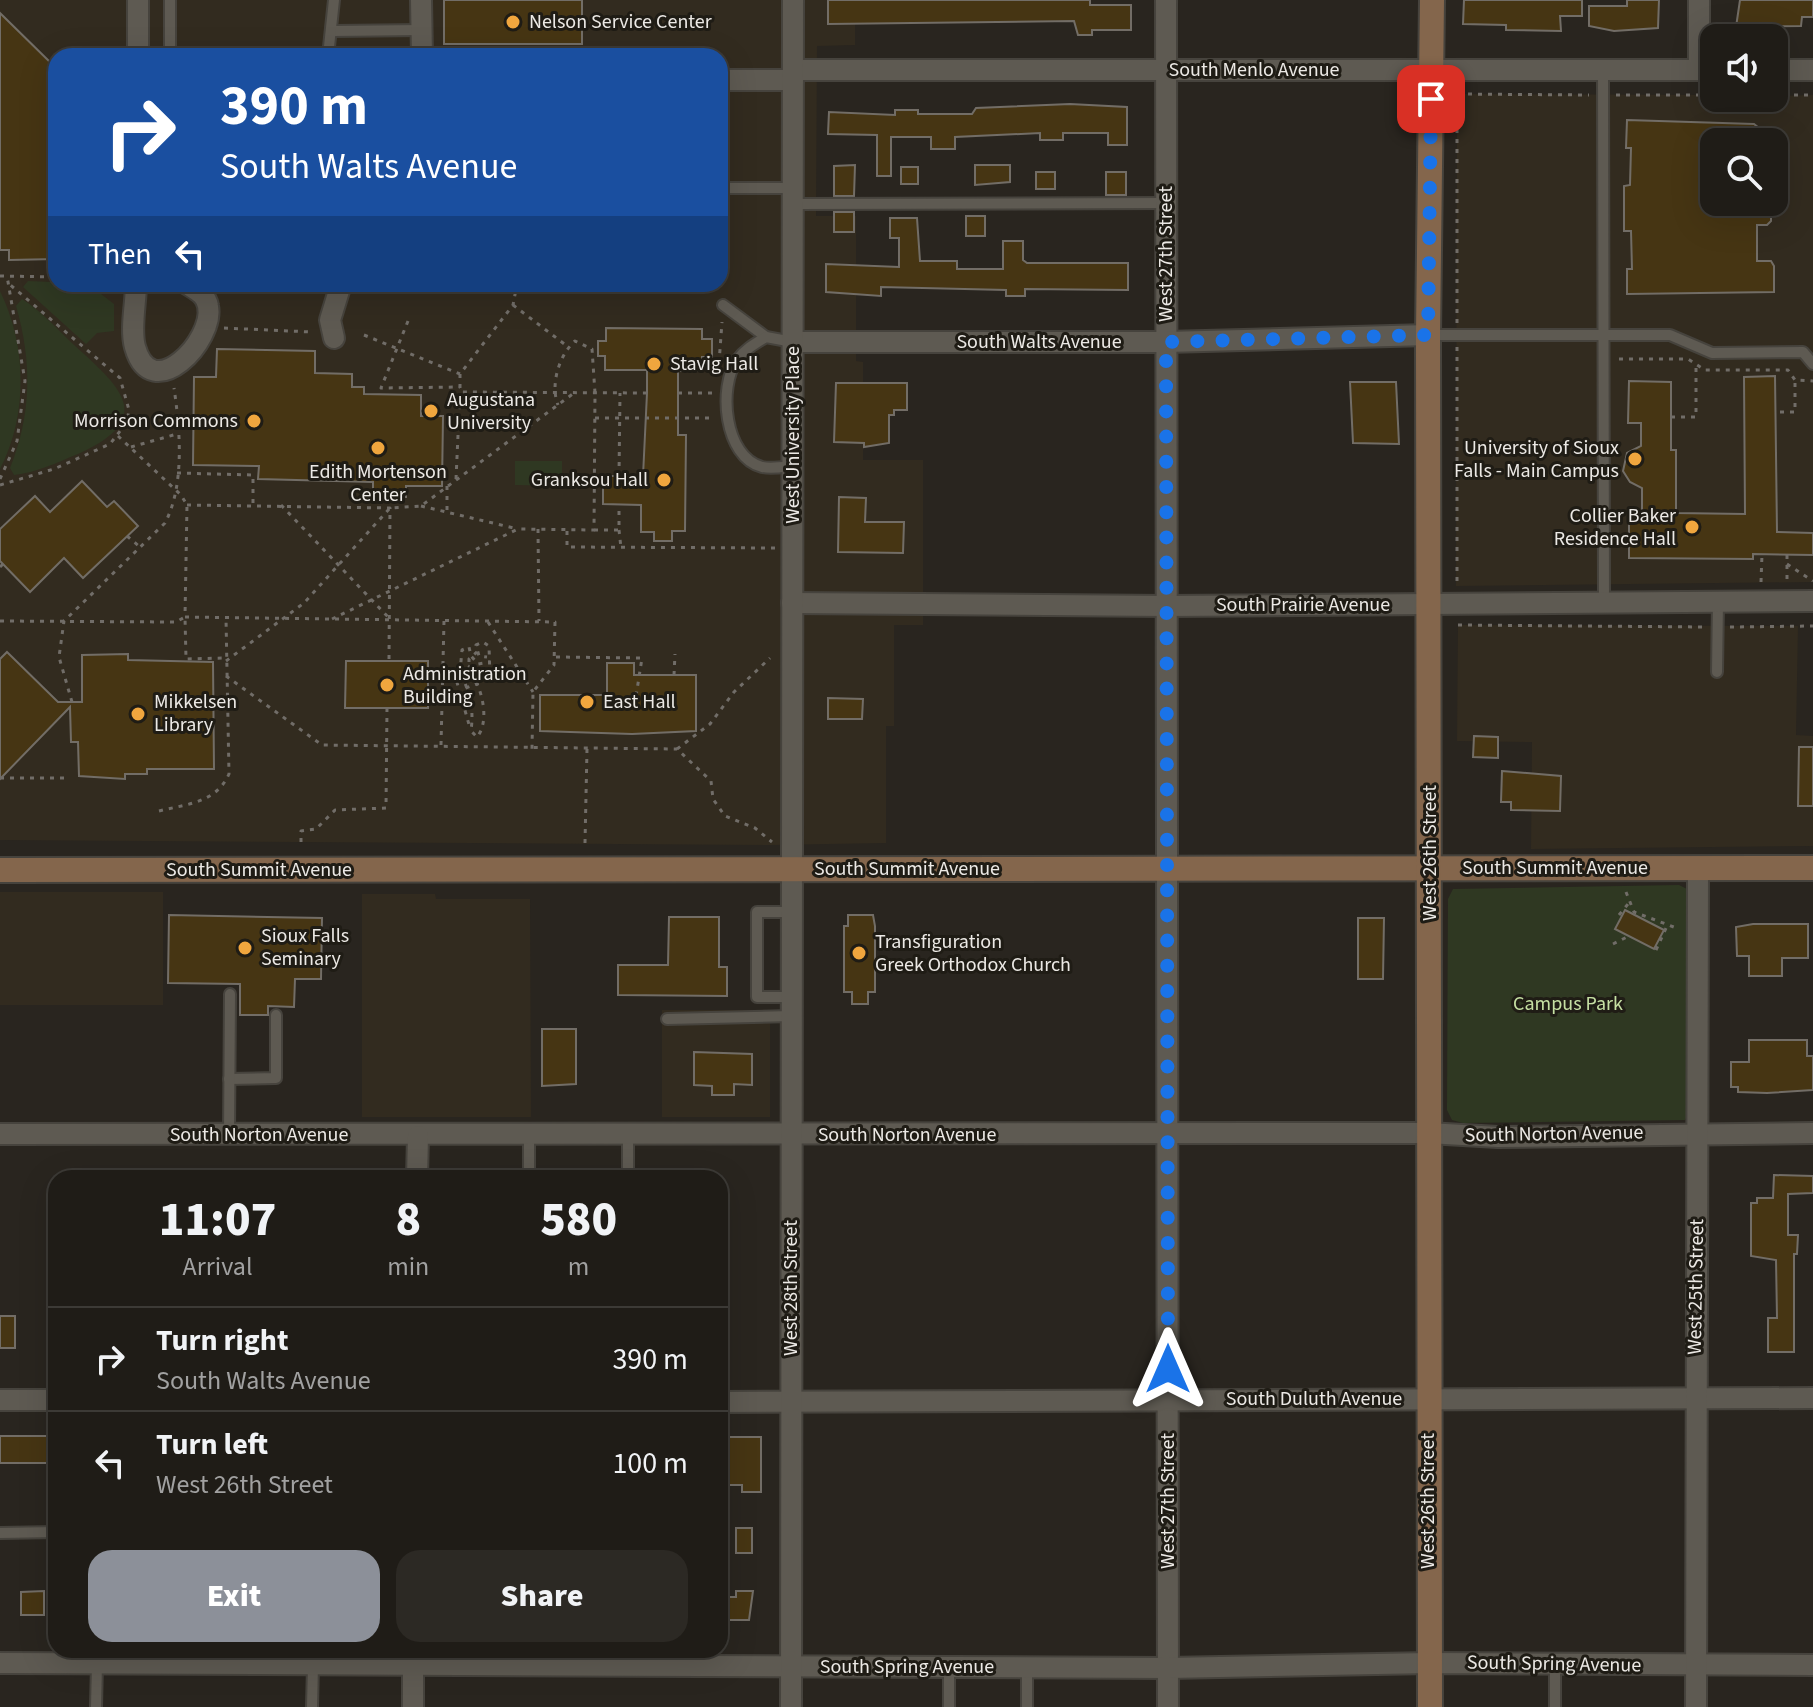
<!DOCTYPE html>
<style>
:root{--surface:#1f1c17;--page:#2c2924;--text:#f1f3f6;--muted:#a1a1a1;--line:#3c3a36;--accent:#8c9099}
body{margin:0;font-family:"Source Sans 3",sans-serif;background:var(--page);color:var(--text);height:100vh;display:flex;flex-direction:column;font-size:30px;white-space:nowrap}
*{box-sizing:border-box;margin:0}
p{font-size:26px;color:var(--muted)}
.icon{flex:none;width:44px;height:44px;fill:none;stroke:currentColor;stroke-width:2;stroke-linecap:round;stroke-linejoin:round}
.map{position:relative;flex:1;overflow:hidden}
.side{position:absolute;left:48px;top:1170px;width:680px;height:488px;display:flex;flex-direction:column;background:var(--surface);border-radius:24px;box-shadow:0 8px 32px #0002,0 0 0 2px var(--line)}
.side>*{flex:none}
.hud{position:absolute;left:48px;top:48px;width:680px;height:244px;border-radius:24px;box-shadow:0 8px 32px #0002,0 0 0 2px var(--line);background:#1a4fa0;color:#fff;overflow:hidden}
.tools{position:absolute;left:1700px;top:24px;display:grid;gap:16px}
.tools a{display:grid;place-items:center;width:88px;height:88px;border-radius:16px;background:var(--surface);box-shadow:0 8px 32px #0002,0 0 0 2px var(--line);font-size:40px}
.pin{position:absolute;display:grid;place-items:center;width:68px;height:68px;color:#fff;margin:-34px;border-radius:16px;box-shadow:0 4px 12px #0006}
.me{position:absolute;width:88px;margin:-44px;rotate:0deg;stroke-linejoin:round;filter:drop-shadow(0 0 6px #0008)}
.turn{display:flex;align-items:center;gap:28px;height:168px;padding:0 40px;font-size:36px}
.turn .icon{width:104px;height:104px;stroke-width:2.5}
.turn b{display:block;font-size:56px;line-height:68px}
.then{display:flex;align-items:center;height:76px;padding:0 40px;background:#0003;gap:16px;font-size:30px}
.eta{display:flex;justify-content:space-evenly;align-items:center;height:136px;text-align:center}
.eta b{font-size:48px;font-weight:800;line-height:56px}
.primary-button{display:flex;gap:16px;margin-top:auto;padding:16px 40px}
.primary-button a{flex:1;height:92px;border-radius:24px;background:var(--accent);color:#fff;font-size:32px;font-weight:800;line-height:92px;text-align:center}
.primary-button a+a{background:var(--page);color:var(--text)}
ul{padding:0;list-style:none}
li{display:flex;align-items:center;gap:24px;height:104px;padding:0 40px;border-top:2px solid var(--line)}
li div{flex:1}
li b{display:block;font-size:30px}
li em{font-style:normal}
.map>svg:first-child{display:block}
</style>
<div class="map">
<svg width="1813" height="1707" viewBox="0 0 1813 1707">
<rect width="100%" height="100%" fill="#29251f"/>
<g fill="#322b1f" fill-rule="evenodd">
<path d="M0 0H855V45L817 46 816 216H856V361L863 362V460H923V625H894V726H886V843L772 845 0 840ZM56 56H720V284H56Z"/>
<path d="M1457 94 1714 95V98L1813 95V582L1456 586ZM1714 142H1774V202H1714Z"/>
<path d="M1458 625 1798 626 1796 735 1813 736V846L1531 849 1532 742 1457 741Z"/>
<rect x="0" y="892" width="163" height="113"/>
<path d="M362 894H435L436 899H530L531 1117H362Z"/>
<rect x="662" y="1010" width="108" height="107"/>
</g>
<g fill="#2f3822">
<path d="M28 281 100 284 101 294 114 304V331L97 333 86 344 23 287Z"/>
<path d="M544 284H605V293L544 294Z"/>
<path d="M0 291C27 346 28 415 0 469Z"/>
<path d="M22 299C40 310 57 329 73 344 119 386 159 418 78 454 58 462 36 473 14 475L10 468C32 414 32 361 16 306Z"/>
<path d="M515 461H562V486L515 485Z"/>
<path d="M1679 885 1687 889 1689 896V1111L1685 1120 1463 1123 1452 1120 1447 1110 1448 899 1453 889Z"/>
</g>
<g fill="#463513" stroke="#726d66" stroke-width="2">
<rect x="444" y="0" width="138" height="44"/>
<path d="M828 0H1090V5H1131V30H1092V35H1078L1074 21 828 24Z"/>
<path d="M1464 0H1582V16H1560L1561 31 1506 30V25L1463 24Z"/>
<path d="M1627 0H1659L1658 28 1614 31 1589 26V6H1627Z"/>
<path d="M1740 0H1813V17H1802L1801 26 1736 27Z"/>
<path d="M0 13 56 68V259L9 260V250H0Z"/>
<path d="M1070 104 1127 107V145H1108V133H1063V140H1040V133L955 137V149H931V137H891V176H877V135L828 134 829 112 895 115V110H918V114H972L976 108Z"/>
<path d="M1627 120 1754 124 1759 128V142H1714V202H1757L1771 212V221L1767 225H1757V261H1771L1774 266V292L1627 294V269H1632L1631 231H1624V186L1630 185 1631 148H1626Z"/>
<path d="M855 165 854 196H834V166Z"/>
<path d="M975 165H1010V182L975 185Z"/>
<rect x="901" y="167" width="17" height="17"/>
<rect x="1036" y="172" width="19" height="17"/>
<rect x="1106" y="172" width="20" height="23"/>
<rect x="834" y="212" width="20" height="20"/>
<rect x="966" y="216" width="19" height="20"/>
<path d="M890 218H917L920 261H957V269H1003V241H1023V260L1027 263H1128V290L1025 289V296H1006V290L881 287V296L826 292V264L899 267V238H890Z"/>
<path d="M606 328 702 329V339H712V357H702V371H678V435H686L685 531H672V541H654V532H641V505L603 504V476H643L647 393V370H605V356H598V341H606Z"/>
<path d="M217 349 315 351V373L352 374V387H364V394L421 395V416H443L442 486H406V497H373V482L258 479 259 466 193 465 194 377H216Z"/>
<path d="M1775 376 1777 532 1813 533V555L1753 554V559L1629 558V515H1642V488L1630 482 1623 471 1627 453 1641 446V423H1628L1629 381 1671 382V450H1676V513L1745 514 1744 377Z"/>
<path d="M1350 382H1396L1399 444 1353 443Z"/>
<path d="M836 383H907V410H894V415H889V443L864 447V443L834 442Z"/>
<path d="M82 481 107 507 114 501 138 526 83 578 64 558 30 592 0 561V529L35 496 50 512Z"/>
<path d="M839 497 866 498 865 522H904L903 553 838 552Z"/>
<path d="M7 652 58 702H82V655L128 654V660L213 662 214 769H147V774H125V779L79 776 78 742H71L70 707 0 779V659Z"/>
<path d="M346 661H428V708H345Z"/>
<path d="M607 663H634V675H696V731L632 734 540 731V695H607Z"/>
<path d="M828 698 863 699 862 719H828Z"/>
<path d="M1474 736 1498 737V758L1473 757Z"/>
<path d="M1799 747H1813V806H1798Z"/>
<path d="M1502 771 1561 776 1560 811 1511 810V802H1501Z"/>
<path d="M1625 910 1664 930 1654 949 1615 929Z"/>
<path d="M169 915 322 918 321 979H295L294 1007 268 1006V1015H240V984L168 983Z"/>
<path d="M848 915H873L875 926V992H868V1004H852V992H844V926H848Z"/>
<path d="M669 917H719V967H727V996L618 995V965H668Z"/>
<path d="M1358 918H1384L1383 979H1358Z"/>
<path d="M1753 924H1808V958H1782V976H1749V956H1737L1736 927Z"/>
<path d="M542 1029H576V1084L542 1086Z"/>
<path d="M1749 1040H1807V1056H1813V1090L1767 1093 1738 1092V1087H1731V1062H1749Z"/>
<path d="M694 1052 752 1054V1085L734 1084V1095H712V1086L694 1085Z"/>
<path d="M1774 1175 1813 1176V1193L1788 1194V1235H1798L1797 1254H1794V1352H1768V1318H1777L1776 1260 1751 1256V1203H1757V1198H1773Z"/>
<rect x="0" y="1316" width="15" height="32"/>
<rect x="0" y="1436" width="49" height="27"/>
<path d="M720 1437H761V1492H742V1485H723Z"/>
<rect x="736" y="1528" width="16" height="25"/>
<path d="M44 1591V1615H21V1592Z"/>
<path d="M736 1591H753L749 1620H729V1597H736Z"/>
</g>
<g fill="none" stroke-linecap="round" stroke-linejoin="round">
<g stroke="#46433d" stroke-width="14">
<g id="lane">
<path d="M334 31 421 30"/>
<path d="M170 56V0"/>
<path d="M328 56 334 0"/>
<path d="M1603 70 1604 602"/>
<path d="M724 188H793"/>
<path d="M793 204 1166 203"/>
<path d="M723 305 766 337"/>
<path d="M1428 335H1670L1712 353 1803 352 1813 364"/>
<path d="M793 342 766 337C756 343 745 349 737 360 718 387 724 457 762 467 771 469 783 467 793 466"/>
<path d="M1717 672 1718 601"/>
<path d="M792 912H757V997H792"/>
<path d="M667 1019 792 1016"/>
<path d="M229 1079 276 1078V1015"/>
<path d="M229 1135 230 994"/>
<path d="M529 1135V1178"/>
<path d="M628 1135V1178"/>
<path d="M0 1533 56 1532"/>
<path d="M1555 1664V1707"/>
<path d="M96 1707 97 1664"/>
<path d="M312 1707 313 1665"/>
<path d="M949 1707V1668"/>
<path d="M1027 1707V1668"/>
</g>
</g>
<g stroke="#46433d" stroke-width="24">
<g id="street">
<path d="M421 0 422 56"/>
<path d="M1166 0 1168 1707"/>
<path d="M1699 0V70"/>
<path d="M138 56V0"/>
<path d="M793 70H1714"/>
<path d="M1774 70H1813"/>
<path d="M720 80H793"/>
<path d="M136 284C136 303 130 329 135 347 152 407 215 340 208 306 206 294 196 290 187 284"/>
<path d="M334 338 330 320 341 284"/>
<path d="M793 342H1166L1428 335"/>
<path d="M792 603 1167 606 1813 601"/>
<path d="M0 1134 1428 1133 1498 1137 1813 1133"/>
<path d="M417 1178 418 1136"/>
<path d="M0 1400H56"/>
<path d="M720 1402 1813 1398"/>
<path d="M0 1663 1168 1668 1430 1663 1813 1665"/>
<path d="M413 1707V1650"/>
<path d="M791 1707 793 0"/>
<path d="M1696 1707 1698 868"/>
</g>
</g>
<g stroke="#46433d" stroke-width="28">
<g id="secondary">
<path d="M0 870 1813 868"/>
<path d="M1430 1707 1428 335 1432 0"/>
</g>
</g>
<g stroke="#716d68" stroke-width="3" stroke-dasharray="4 6" stroke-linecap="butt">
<path d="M1616 95H1714"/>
<path d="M1774 95H1813"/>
<path d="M0 276 56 277"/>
<path d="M513 305 567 346"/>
<path d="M408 321 381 388 460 387"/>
<path d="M1457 323V94L1589 95"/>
<path d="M224 328 312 332"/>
<path d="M364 335 460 374"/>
<path d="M1457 347V586"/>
<path d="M1619 359H1688L1705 370H1788L1795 380 1813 381"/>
<path d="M719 363 722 322"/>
<path d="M460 388V374L513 305 517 284"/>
<path d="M678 393H712"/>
<path d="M1780 412H1795V380"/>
<path d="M1671 417H1696V365"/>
<path d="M595 418H714"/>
<path d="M118 436 181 495 187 505 185 617 555 622 554 665 533 692 532 749"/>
<path d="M131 447 177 434"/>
<path d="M177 473 253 475V505"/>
<path d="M619 476 620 393"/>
<path d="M0 479 17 441 25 381 7 276"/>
<path d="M456 479 460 392 647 393"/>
<path d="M0 485 54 469 110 444 127 422 129 410 120 378 8 283"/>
<path d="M187 505 390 508 389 661"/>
<path d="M281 505 389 618"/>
<path d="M421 506 518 529"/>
<path d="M447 510V486"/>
<path d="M538 529 539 621"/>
<path d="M594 530H619V504"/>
<path d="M619 530 621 548"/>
<path d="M567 531V547L775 548"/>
<path d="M127 536 140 547"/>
<path d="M1787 555V582"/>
<path d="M1787 564 1813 581"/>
<path d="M0 567 3 564"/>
<path d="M1761 582 1762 554"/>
<path d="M332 619 518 529 594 530 595 393 592 349 575 341C559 355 550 385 558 405"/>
<path d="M0 621 176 622 185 617 186 659 226 658"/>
<path d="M488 622 533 692"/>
<path d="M1458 625 1706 627"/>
<path d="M1730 627 1813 626"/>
<path d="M556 657 642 658 634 709"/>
<path d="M226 661 304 603 390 508 421 506 574 393"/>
<path d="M468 666 481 674 490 672"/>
<path d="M443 671 460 672C470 693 474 708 471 731L477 737C488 724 484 699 477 684L460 690"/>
<path d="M454 672 470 728"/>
<path d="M460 672 462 650 469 647 471 656 478 664 490 662"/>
<path d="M469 672V659L477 652"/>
<path d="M470 674 477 684 490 678 489 646 483 642 476 645 479 656 487 657"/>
<path d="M674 675 675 654"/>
<path d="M226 676 322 745 677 749 711 781 713 799 725 816 755 828 772 842"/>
<path d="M72 702 59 657 64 621 165 523C185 485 180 429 174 388"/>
<path d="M441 745 444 621"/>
<path d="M677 749 710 724 734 692 770 658"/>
<path d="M0 778H70"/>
<path d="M159 811C187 804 216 803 229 774L226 618"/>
<path d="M301 842V831L316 829 335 810 386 808 387 708"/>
<path d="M585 843 587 749"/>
<path d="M1626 892 1634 912 1679 929"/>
<path d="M1619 915 1628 904"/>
<path d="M1613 944 1629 936"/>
<path d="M1656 950 1667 926"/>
</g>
<use href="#lane" stroke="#5e5a52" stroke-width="10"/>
<use href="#street" stroke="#5e5a52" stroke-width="20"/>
<use href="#secondary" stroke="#84664c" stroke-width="24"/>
</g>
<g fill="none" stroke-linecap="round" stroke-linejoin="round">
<path stroke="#1a73e8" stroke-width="14" stroke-dasharray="0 25.2" d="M1168 1369 1166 342 1428 335 1431 99"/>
</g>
<g fill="#f0a63e" stroke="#1f1c15" stroke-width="3">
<circle cx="513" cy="22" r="8"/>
<circle cx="654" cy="364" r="8"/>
<circle cx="431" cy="411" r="8"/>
<circle cx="254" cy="421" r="8"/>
<circle cx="378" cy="448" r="8"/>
<circle cx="1635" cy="459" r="8"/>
<circle cx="664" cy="480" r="8"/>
<circle cx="1692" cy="527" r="8"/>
<circle cx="387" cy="685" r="8"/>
<circle cx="587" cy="702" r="8"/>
<circle cx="138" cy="714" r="8"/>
<circle cx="245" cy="948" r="8"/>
<circle cx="859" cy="953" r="8"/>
</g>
<g text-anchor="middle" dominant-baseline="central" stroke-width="6" stroke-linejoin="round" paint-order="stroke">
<g font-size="20" fill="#ece9e5" stroke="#1f1c15" text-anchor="start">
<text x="529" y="22">Nelson Service Center</text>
<text x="670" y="364">Stavig Hall</text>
<text x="447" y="400">Augustana<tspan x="447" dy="23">University</tspan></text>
<text x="238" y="421" text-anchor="end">Morrison Commons</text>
<text x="1619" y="448" text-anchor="end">University of Sioux<tspan x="1619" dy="23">Falls - Main Campus</tspan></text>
<text x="378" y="472" text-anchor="middle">Edith Mortenson<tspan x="378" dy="23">Center</tspan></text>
<text x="648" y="480" text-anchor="end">Granksou Hall</text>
<text x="1676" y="516" text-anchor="end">Collier Baker<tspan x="1676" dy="23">Residence Hall</tspan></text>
<text x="403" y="674">Administration<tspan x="403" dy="23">Building</tspan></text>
<text x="154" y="702">Mikkelsen<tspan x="154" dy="23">Library</tspan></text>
<text x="603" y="702">East Hall</text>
<text x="261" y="936">Sioux Falls<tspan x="261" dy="23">Seminary</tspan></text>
<text x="875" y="942">Transfiguration<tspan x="875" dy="23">Greek Orthodox Church</tspan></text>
</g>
<g font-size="20" fill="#ece9e5" stroke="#1f1c15">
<text x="1254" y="70">South Menlo Avenue</text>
<text transform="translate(1166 254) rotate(-90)">West 27th Street</text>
<text x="1039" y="342">South Walts Avenue</text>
<text transform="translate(793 435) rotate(-90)">West University Place</text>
<text x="1303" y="605">South Prairie Avenue</text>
<text transform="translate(1430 853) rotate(-90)">West 26th Street</text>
<text x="1555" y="868">South Summit Avenue</text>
<text x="907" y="869">South Summit Avenue</text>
<text x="259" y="870">South Summit Avenue</text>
<text transform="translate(1554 1134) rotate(-1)">South Norton Avenue</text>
<text x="259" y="1135">South Norton Avenue</text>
<text x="907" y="1135">South Norton Avenue</text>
<text transform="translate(1696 1287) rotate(-89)">West 25th Street</text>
<text transform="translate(791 1288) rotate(-90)">West 28th Street</text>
<text x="1314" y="1399">South Duluth Avenue</text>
<text transform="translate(1168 1501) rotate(-90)">West 27th Street</text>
<text transform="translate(1428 1501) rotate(-90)">West 26th Street</text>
<text transform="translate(1554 1664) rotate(1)">South Spring Avenue</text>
<text x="907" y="1667">South Spring Avenue</text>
</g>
<g font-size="20" fill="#c6e0a3" stroke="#1f1c15">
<text x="1568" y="1004">Campus Park</text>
</g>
</g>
</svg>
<div class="tools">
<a><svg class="icon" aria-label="sound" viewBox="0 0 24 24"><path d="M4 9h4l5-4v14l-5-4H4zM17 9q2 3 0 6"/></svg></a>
<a><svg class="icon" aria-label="search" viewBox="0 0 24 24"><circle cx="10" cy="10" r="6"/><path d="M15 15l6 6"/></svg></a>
</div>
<div class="pin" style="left:1431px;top:99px;background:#d93025"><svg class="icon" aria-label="arrive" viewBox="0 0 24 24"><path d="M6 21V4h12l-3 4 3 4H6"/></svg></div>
<svg class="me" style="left:1168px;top:1369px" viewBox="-20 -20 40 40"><path d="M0-17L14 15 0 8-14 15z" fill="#1a73e8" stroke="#fff" stroke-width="4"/></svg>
<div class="hud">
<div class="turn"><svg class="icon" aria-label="right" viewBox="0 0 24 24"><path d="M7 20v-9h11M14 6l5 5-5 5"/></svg><div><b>390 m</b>South Walts Avenue</div></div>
<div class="then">Then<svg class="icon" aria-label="left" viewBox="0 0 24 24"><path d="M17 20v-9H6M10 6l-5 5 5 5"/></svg></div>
</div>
<section class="side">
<div class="eta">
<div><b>11:07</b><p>Arrival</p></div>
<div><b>8</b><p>min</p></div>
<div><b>580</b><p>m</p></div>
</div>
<ul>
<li><svg class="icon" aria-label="right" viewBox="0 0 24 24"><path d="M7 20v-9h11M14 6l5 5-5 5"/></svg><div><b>Turn right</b><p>South Walts Avenue</p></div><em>390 m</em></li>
<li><svg class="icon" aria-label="left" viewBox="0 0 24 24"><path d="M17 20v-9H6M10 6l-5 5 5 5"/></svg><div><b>Turn left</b><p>West 26th Street</p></div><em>100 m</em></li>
</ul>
<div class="primary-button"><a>Exit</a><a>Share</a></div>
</section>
</div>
